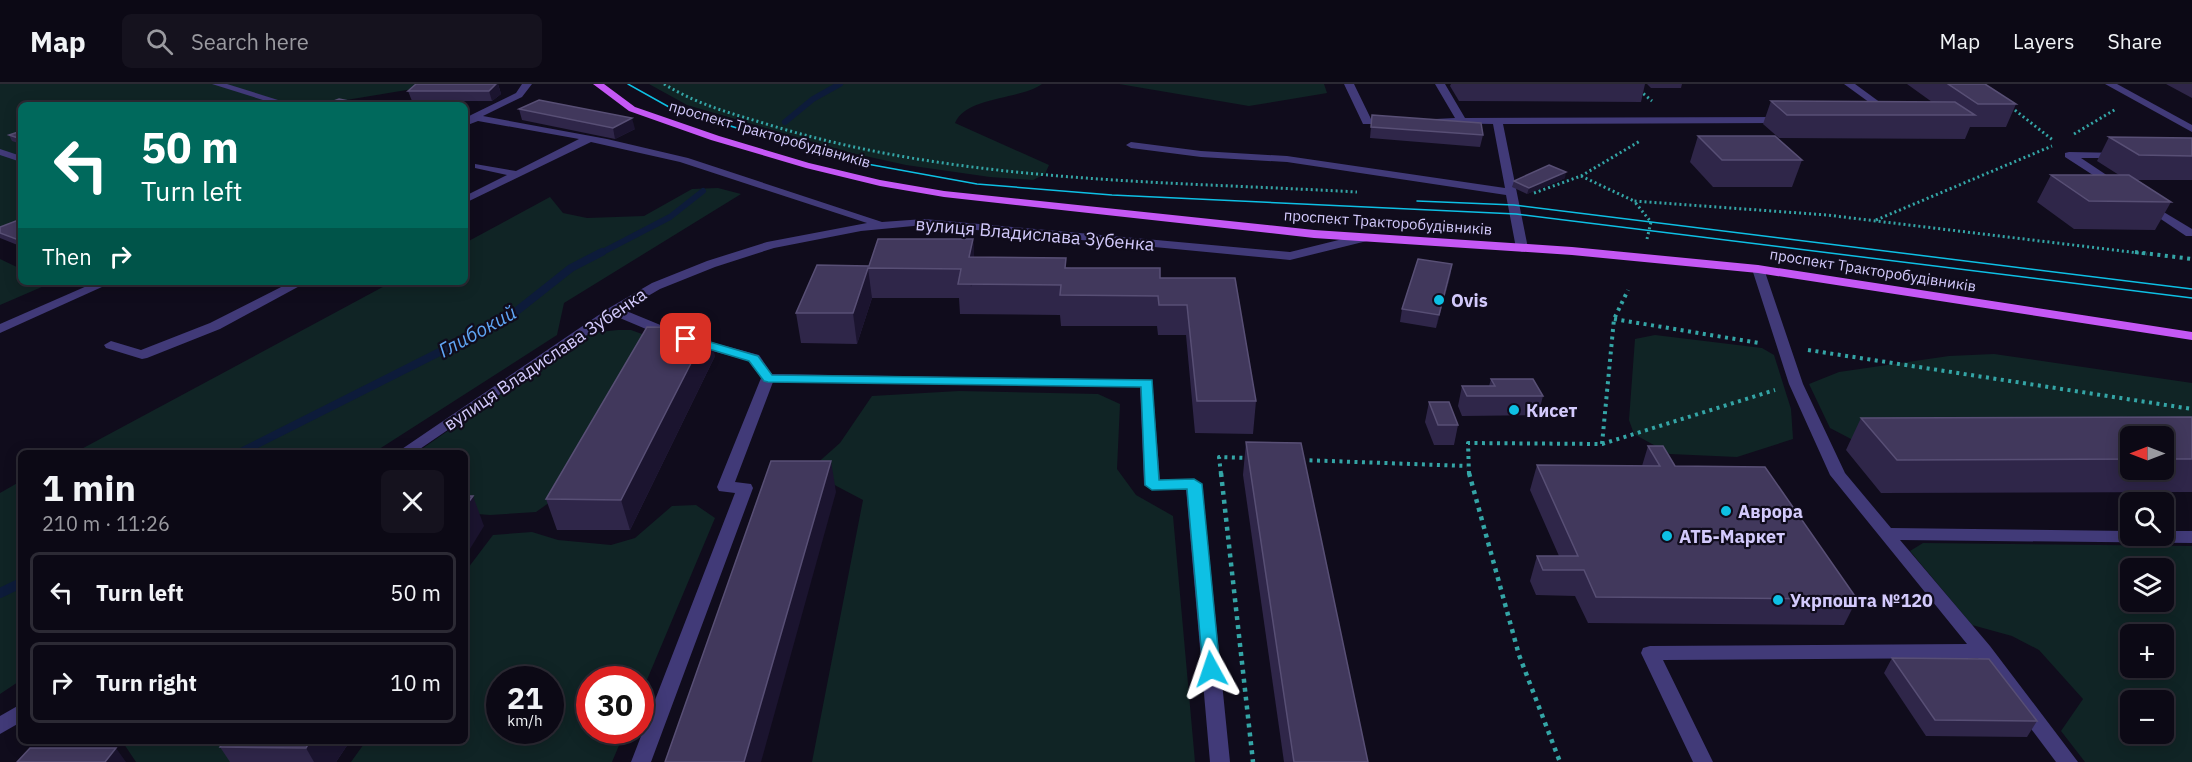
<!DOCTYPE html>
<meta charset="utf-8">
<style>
:root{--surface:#0c0915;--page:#15121e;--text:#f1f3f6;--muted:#9a9aa0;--line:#2c2a34}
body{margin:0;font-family:"IBM Plex Sans",sans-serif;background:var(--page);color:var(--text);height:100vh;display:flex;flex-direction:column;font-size:22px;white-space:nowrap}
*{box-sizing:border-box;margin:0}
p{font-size:20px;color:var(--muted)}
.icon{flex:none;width:33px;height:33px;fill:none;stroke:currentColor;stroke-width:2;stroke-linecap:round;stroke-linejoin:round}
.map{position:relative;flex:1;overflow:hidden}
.sheet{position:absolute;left:18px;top:366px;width:450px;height:294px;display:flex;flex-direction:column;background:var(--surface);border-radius:9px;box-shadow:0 3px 15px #0003,0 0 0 2px var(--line)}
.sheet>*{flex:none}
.top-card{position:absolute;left:18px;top:18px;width:450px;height:183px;border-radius:9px;box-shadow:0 3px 15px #0003,0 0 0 2px var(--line);background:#00695c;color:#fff;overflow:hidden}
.needle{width:39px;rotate:270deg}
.controls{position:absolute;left:2120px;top:342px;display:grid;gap:12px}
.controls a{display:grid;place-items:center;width:54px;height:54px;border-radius:9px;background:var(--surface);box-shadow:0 3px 15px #0003,0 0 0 2px var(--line);font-size:30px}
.speed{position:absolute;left:486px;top:582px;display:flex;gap:12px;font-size:30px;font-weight:700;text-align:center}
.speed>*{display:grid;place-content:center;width:78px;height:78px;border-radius:50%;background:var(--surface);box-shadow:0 3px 15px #0003,0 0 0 2px var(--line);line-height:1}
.speed small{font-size:15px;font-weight:400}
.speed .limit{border:9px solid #d22;background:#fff;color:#111}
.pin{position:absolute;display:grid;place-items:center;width:51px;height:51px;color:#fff;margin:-26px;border-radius:12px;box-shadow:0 3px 9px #0006}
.me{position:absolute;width:66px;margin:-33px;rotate:355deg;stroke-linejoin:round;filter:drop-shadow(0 0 4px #0008)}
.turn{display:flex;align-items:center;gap:21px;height:126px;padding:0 24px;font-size:27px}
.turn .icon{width:78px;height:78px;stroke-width:2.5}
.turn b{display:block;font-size:42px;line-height:51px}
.then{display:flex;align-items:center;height:57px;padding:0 24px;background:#0003;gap:12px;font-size:22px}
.round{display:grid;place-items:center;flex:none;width:63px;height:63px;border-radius:9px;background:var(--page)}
.overview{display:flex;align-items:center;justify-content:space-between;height:102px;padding:0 24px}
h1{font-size:36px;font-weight:700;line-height:45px}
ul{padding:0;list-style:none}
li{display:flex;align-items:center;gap:18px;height:81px;margin:0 12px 9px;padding:0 12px;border:3px solid var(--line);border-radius:9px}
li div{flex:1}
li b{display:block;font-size:22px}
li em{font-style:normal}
header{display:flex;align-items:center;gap:36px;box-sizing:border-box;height:84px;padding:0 30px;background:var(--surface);border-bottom:2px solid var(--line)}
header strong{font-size:28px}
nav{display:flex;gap:33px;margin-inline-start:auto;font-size:21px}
.search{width:420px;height:54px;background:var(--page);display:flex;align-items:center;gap:15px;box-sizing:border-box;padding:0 21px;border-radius:9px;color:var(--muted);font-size:22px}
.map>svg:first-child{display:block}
</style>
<header>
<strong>Map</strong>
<div class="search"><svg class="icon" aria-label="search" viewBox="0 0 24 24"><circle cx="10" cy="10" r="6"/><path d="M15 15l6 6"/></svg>Search here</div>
<nav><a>Map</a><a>Layers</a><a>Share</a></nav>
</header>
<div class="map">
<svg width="2192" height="678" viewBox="0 0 2192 678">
<rect width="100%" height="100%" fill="#100c1c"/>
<g fill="#102425" fill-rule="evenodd">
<path d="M0 0H443L316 21H21V136L0 144Z"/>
<path d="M649 0H1042C1020 16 967 12 955 39L1049 81 1045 90 1033 96 990 93 906 81 847 68 687 21Z"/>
<path d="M1119 0H1324L1327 9 1249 22Z"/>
<path d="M718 104 741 110 564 219 557 251 373 369H74L392 198H465V159L550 113 563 129 587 134 644 132 692 105Z"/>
<path d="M0 175 21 185V198L51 199 0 221Z"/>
<path d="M618 246H631L653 254 560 411 536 428 490 431 465 429V369H416L589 249Z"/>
<path d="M1655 251 1762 264 1774 271 1791 325 1793 355 1737 373 1670 370 1634 350 1629 336 1635 255Z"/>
<path d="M1994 270 2192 299V358L2163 352 1853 356 1830 344 1809 300 1839 288 1949 272Z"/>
<path d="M959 307 1098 310 1120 320 1117 385 1136 411 1173 432 1195 678H812L863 416 825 396 813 383 840 359 872 312Z"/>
<path d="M21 397V596L0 610V409Z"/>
<path d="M696 421 715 434 641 610 640 596H590V646L625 647 612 678H351L366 657H465V488L493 451 532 448 558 456 611 461 635 454 672 422ZM500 596H550V646H500Z"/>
<path d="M1923 459 2192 462V678H2085L2061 647 2083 615 2039 566 2012 552 1972 541 1910 467ZM2163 484V518H2130V484ZM2130 550H2163V584H2130ZM2163 616V650H2130V616Z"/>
<path d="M122 657H253L238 678H136Z"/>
</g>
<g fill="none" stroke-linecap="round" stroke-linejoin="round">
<g stroke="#0d1b3a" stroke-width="6">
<path d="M785 38 813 15 840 0"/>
<path d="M599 170 670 133 703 107"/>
</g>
<path stroke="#0d1b3a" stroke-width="8" d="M239 369 509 233 571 184 602 168"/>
<path stroke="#0d1b3a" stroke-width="10" d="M0 509 21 499"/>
<g stroke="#34a5a6" stroke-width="3" stroke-dasharray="2 3" stroke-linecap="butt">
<path d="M664 0C700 22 734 30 773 42 961 99 1162 97 1357 108"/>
<path d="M1632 0 1652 17"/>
<path d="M2011 23 2054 57"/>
<path d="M2074 50 2116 25"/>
<path d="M1581 92 1640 57"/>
<path d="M1534 109 1581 92 1634 117"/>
<path d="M1876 136 2052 62"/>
<path d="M1647 155 1651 138 1634 117 1827 131 2147 170"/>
</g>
<g stroke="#34a5a6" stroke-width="4" stroke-dasharray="3 4.5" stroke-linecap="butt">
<path d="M2135 168 2192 175"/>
<path d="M1614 235 1759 259"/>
<path d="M1808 266 2192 325"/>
<path d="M1602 360 1775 306"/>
<path d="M1302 376 1467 382"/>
<path d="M1221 390 1219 373 1247 374"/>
<path d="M1469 390 1468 359 1602 360 1614 235 1628 206"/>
</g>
<g stroke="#34a5a6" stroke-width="4.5" stroke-dasharray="4 5" stroke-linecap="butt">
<path d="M1221 389 1253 678"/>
<path d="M1469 389 1519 571 1560 678"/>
</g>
<g fill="#413a78" fill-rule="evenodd">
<path d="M212 0H227L294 21H279Z"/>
<path d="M522 0H532L522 13 483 32 607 55 688 74 882 138 924 135 1290 168 1363 150 1369 154 1367 157 1290 176 924 141 861 147 774 164 715 183 660 205 624 226 675 247 677 250 675 253H665L615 232 414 369H396L609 224 652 199 707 177 767 158 867 139 680 78 591 58 465 119V112L507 91 475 84V80L516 87 579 55 478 37 465 42V35L471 31 516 9Z"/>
<path d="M1344 0H1354L1371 35 1395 36V40H1363Z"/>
<path d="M1435 0H1445L1465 34 1784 33 1789 36 1784 39 1503 40 1528 164 1522 168 1516 164 1506 111 1287 78 1201 73 1131 64 1126 61 1131 58 1201 67 1287 72 1505 104 1493 40 1435 39V35L1455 34Z"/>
<path d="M1844 0H1855L1896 30 1888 32Z"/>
<path d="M2105 0H2117L2192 41V48Z"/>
<path d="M0 65 21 72V78L0 71Z"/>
<path d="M2069 68 2123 69V73L2119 74H2081L2123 102 2121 104H2113L2065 73V69Z"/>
<path d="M2147 118 2192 145V152H2186L2143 123V119Z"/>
<path d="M1758 181 1764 185 1803 300 1845 389 1891 444 2130 447V452H2163V447H2192V459L1900 456 1990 562 2078 678H2056L1978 574 1663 576 1713 678H1693L1641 569 1643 564 1650 562 1967 560 1830 391 1789 300 1752 185Z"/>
<path d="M96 198H113L0 249V240Z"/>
<path d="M291 198H307L220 245 147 274 142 275 106 264 104 261 111 257 141 266 210 239Z"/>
<path d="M696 254 759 271 772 290 1152 296 1160 396 1194 395 1202 400 1230 678H1210L1186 405 1152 406 1144 401 1140 303 773 298 735 398 751 400 753 404 651 678H631L735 409 719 407 717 403 761 294 749 277 691 261 689 258Z"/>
<path d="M21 620V638L0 650V632Z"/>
</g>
<path fill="#c558f5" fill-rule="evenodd" d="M593 0H604L635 23 719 52 809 79 880 96 944 107 1314 146 1572 163 1758 181 2192 248V256L1758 189 1572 171 1314 154 944 113 880 102 806 84 711 56 629 27Z"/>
<g stroke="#0ec0e4" stroke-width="1.5">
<path d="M628 0 669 23 834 74 977 100 1112 111 1516 130 2192 214"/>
<path d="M1417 117 1514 121 2192 205"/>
</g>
</g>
<g fill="#2f2649" fill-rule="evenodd">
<path d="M498 0 501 10 492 17H412L408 7Z"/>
<path d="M1451 0H1645L1641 18 1459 17 1450 2Z"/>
<path d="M1647 0H1682L1681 4H1651Z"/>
<path d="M1907 0H1985L2016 20 2006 43H1970L1965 55 1779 54 1763 40 1771 17 1932 18Z"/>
<path d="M2166 0H2192V14Z"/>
<path d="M519 25 635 45 615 55 522 36Z"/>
<path d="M1372 31 1483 51 1480 63 1370 54Z"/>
<path d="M21 47V60L12 57 9 51Z"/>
<path d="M1698 52 1802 76 1792 103H1713L1690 78Z"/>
<path d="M2109 53 2192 54V96H2136L2171 118 2155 146 2074 145 2037 118 2051 91H2119L2097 77Z"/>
<path d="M1565 94 1527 110 1512 103 1514 97Z"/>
<path d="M21 135 20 162 0 154V143Z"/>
<path d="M973 155 974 173 1160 194H1235L1256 317 1253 350 1195 349 1186 251H1158L1157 242H1061L1060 231 960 230 959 214H872L857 260 801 259 796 229 869 182Z"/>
<path d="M1452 180 1450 193 1436 244 1400 238 1402 225Z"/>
<path d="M715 272 630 446H557L546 415Z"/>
<path d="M1491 295 1543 312 1538 331 1462 332 1458 322 1462 302H1489Z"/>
<path d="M1429 318 1458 341 1454 361H1434L1425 338Z"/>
<path d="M2192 333V408L1881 409 1846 366 1861 334ZM2130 352H2163V386H2130Z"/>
<path d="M1246 358 1368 678H1284L1243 391Z"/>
<path d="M1648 362 1857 515 1844 541 1588 539 1575 512 1536 511 1530 497 1537 472H1559L1530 406 1537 381 1642 382Z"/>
<path d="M1892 574 2037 637 2027 653 1926 652 1884 589Z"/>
<path d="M350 657 336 678H230L220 663Z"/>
</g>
<g fill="#1b142f">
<path d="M496 0H498L501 10 492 17 489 7Z"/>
<path d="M632 34 635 45 615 55 613 44Z"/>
<path d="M1566 88 1565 94 1527 110 1529 104Z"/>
<path d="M21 153V161L20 162 16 155Z"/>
<path d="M973 155 975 184 971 203 969 173Z"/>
<path d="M1452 180 1450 193 1436 244 1439 231Z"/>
<path d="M868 184 872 214 857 260 853 229Z"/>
<path d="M709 244 715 272 630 446 621 416Z"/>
<path d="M831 377 836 408 761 678H744Z"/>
<path d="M473 412 484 442 465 473V423Z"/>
<path d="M310 657H350L336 678H314L306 664Z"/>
<path d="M116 664 126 678H105Z"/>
</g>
<g fill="#41385c" stroke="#584f75" stroke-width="1.5">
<path d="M416 0H496L489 7H408Z"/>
<path d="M1948 0H1985L2016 20H1978Z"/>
<path d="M339 15 363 20 360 21H323Z"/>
<path d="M539 16 632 34 613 44 519 25Z"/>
<path d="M1771 17 1955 18 1975 31H1787Z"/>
<path d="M1372 31 1481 39 1483 51 1371 43Z"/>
<path d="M21 47V55L9 51Z"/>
<path d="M1698 52H1775L1802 76H1722Z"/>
<path d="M2109 53 2192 54V72L2139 71Z"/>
<path d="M1549 81 1566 88 1529 104 1514 97Z"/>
<path d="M2051 91H2129L2171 118 2089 117Z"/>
<path d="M21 135V153L16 155 0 149V143Z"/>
<path d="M878 155H973L969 173 1066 174 1065 184H1160V194H1235L1256 317H1197L1187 221H1159L1158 212 1060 211 1061 201 958 200 961 185 868 184 853 229H796L817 181 869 182Z"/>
<path d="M1418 175 1452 180 1439 231 1402 225Z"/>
<path d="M647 243 709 244 621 416 546 415Z"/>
<path d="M1491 295H1533L1543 312H1467L1462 302H1495Z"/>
<path d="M1429 318H1449L1458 341H1438Z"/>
<path d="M2192 333V375H2163V352H2130V375L1897 376 1861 334Z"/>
<path d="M1246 358 1301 359 1368 678H1294Z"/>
<path d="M1648 362H1663L1675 382 1765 383 1857 515 1596 513 1584 486H1543L1537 472H1578L1537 381 1660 382Z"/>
<path d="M771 377H831L744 678H665Z"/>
<path d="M465 412H473L465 423Z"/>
<path d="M1892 574 1989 575 2037 637 1935 636Z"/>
<path d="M224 657H310L306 664 220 663Z"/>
<path d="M30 664H116L105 678H17Z"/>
</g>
<path fill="#0ec0e4" stroke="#097d94" stroke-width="1.5" d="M686 251 758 272 772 291 1152 296 1159 396 1194 395 1202 400 1220 585 1218 590H1205L1203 585 1187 405 1152 406 1145 401 1141 303 768 298 764 297 749 277 682 257V252Z"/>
<g fill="#0ec0e4" stroke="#100c1c" stroke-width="2">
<circle cx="1439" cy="216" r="6"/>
<circle cx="1514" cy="326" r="6"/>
<circle cx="1726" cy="427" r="6"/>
<circle cx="1667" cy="452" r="6"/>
<circle cx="1778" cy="516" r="6"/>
</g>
<g text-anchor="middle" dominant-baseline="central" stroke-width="4.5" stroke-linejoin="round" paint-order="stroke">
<g font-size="15" fill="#d3cafc" stroke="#100c1c">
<text transform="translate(770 50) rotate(16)">проспект Тракторобудівників</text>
<text transform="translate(1388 138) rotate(4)">проспект Тракторобудівників</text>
<text transform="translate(1873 186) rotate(9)">проспект Тракторобудівників</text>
</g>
<g font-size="18" fill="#d3cafc" stroke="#100c1c">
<text transform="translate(1035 150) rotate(5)">вулиця Владислава Зубенка</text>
<text transform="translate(545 275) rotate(-34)">вулиця Владислава Зубенка</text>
</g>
<g font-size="18" font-weight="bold" fill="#d3cafc" stroke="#100c1c" text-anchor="start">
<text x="1451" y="216">Ovis</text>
<text x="1526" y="326">Кисет</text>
<text x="1738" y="427">Аврора</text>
<text x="1679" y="452">АТБ-Маркет</text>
<text x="1790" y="516">Укрпошта №120</text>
</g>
<g font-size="20" font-style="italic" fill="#5fa5f5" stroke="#100c1c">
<text transform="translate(477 247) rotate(-29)">Глибокий</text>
</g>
</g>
</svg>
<div class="controls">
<a><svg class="needle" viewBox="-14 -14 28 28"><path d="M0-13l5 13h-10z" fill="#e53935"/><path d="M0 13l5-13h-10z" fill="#9a9aa0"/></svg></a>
<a><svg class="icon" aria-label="search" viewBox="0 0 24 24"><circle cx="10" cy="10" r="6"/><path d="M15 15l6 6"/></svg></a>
<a><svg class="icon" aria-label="layers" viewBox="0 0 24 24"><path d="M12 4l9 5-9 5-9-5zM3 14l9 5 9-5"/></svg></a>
<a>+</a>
<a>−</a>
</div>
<div class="speed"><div>21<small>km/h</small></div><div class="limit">30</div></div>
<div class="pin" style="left:686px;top:255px;background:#d93025"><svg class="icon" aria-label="arrive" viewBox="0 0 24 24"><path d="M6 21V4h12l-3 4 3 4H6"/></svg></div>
<svg class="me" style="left:1211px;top:585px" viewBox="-20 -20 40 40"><path d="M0-17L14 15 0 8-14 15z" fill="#0ec0e4" stroke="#fff" stroke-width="4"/></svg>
<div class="top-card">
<div class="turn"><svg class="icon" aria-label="left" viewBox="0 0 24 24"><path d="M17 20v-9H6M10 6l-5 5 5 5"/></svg><div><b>50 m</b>Turn left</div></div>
<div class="then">Then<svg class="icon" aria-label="right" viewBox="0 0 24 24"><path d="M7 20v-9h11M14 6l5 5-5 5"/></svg></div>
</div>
<section class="sheet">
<div class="overview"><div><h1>1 min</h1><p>210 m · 11:26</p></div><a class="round"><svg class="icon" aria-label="close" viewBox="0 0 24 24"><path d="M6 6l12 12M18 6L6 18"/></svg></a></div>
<ul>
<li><svg class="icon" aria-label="left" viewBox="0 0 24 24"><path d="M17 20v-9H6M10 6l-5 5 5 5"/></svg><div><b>Turn left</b></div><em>50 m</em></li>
<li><svg class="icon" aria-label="right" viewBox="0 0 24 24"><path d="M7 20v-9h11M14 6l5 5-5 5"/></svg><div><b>Turn right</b></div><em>10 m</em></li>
</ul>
</section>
</div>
